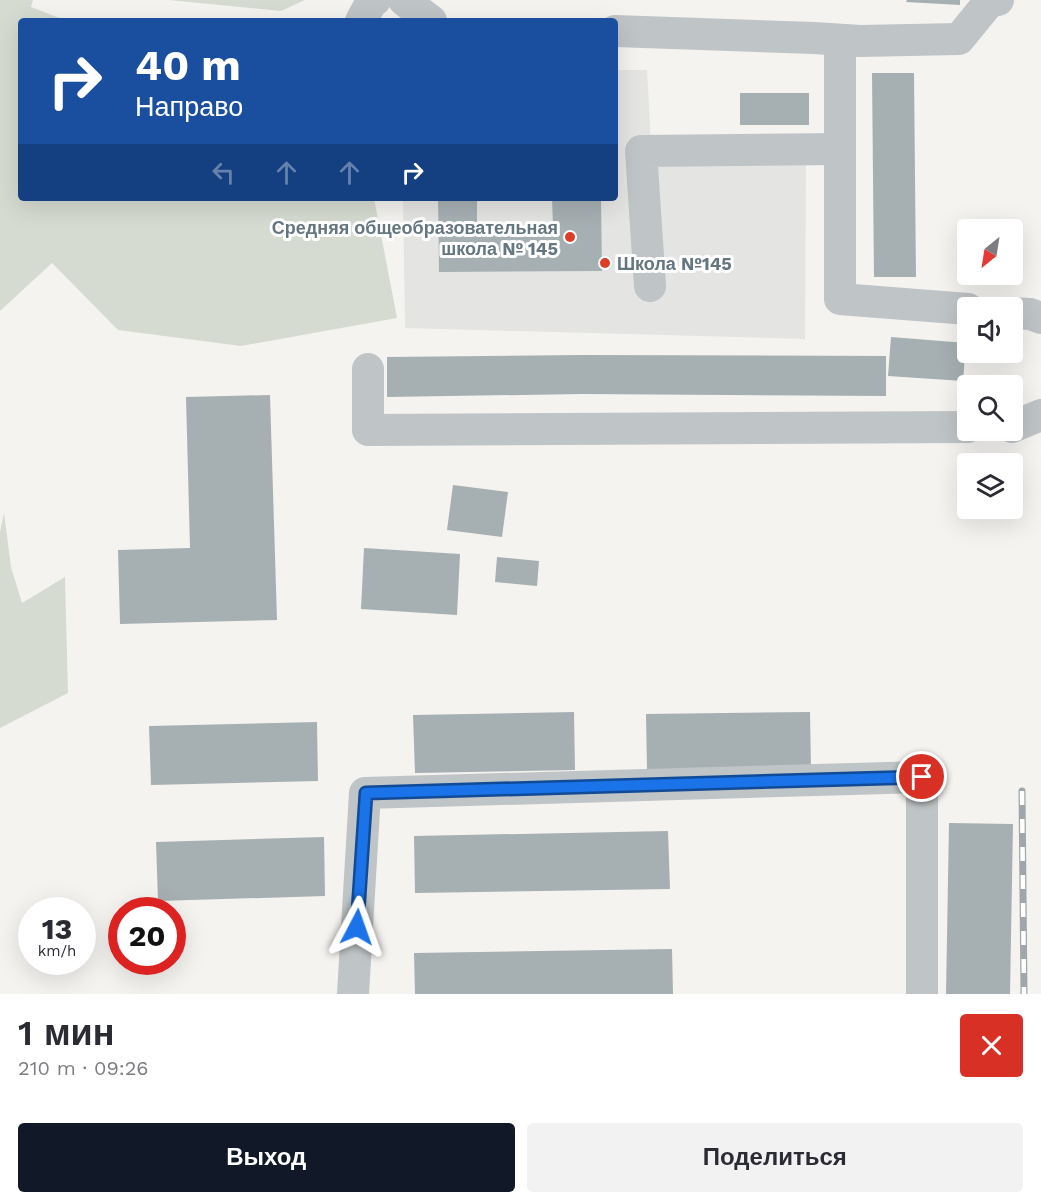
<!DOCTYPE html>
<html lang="ru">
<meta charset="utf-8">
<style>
:root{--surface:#fff;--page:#f2f2f3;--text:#2b2b33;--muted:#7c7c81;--accent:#111827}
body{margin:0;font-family:"Work Sans",sans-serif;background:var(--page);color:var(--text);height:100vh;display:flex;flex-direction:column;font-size:22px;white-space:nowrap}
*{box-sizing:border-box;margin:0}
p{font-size:20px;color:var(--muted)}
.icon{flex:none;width:33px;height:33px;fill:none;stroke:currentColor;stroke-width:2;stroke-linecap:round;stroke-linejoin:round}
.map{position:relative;height:994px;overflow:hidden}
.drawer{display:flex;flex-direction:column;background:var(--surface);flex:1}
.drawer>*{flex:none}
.guide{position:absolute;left:18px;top:18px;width:600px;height:183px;border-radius:6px;box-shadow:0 6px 24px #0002;background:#1a4fa0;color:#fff;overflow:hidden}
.needle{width:39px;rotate:210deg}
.tools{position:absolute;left:957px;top:219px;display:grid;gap:12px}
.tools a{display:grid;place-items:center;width:66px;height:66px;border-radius:6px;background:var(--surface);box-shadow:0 6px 24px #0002;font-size:30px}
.speed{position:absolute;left:18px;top:897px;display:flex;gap:12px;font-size:30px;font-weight:700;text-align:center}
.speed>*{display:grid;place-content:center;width:78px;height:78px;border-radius:50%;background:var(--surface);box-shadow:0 6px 24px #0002;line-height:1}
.speed small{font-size:15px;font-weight:400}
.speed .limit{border:9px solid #d22;background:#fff;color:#111}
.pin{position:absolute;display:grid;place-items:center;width:51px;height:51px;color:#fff;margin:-26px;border:3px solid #fff;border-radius:50%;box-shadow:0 2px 6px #0007}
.me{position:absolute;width:66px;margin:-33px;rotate:4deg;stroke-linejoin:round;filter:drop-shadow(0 0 4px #0008)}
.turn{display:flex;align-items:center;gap:21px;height:126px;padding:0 18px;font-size:27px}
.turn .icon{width:78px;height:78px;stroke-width:2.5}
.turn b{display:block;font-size:42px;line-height:51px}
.lanes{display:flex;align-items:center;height:57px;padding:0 18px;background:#0003;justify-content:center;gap:30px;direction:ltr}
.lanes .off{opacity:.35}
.round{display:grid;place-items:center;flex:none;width:63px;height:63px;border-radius:6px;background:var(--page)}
.head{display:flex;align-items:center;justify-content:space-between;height:102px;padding:0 18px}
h1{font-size:36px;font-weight:600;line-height:45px}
.action{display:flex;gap:12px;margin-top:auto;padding:12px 18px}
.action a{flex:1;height:69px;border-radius:6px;background:var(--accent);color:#fff;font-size:24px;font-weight:600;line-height:69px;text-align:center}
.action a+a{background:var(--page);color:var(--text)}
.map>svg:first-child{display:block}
</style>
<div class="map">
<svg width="1041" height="994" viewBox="0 0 1041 994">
<rect width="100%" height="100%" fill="#f4f3f0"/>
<path fill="#e4e5e3" d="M615 70H647L652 160 806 158 805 339 405 328 403 198H615Z"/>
<g fill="#d6dbd1">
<path d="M0 0H33L31 7 67 21H21V198H374L397 318 241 346 118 330 52 263 0 311Z"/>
<path d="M168 0H305L281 11Z"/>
<path d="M4 513 11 567 22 603 65 577 68 693 0 728V532Z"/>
</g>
<g fill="#a6afb2">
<path d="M907 0H960V5L906 2Z"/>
<path d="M872 73H914L916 277H874Z"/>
<rect x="740" y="93" width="69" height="32"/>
<path d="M438 198H477V229L553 227 552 198H601L602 271 439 272Z"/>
<path d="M891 337 966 343 963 381 888 376Z"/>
<path d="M581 355 886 356V396L582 394 387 397V357Z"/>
<path d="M270 395 277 620 120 624 118 550 190 548 186 397Z"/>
<path d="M453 485 508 492 502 537 447 530Z"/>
<path d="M364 548 460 554 457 615 361 609Z"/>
<path d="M497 557 539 561 537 586 495 582Z"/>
<path d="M574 712 575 770 415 773 413 715Z"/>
<path d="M810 712 811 769 647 770 646 714Z"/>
<path d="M317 722 318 781 151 785 149 726Z"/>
<path d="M949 823 1013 824 1010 994H946Z"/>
<path d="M668 831 670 889 415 893 414 836Z"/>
<path d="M324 837 325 896 158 901 156 842Z"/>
<path d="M672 949 673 994H415L414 953Z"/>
</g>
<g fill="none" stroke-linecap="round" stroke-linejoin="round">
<g stroke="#bfc4c6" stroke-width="32">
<path d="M404 0 431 21"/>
<path d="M361 21 372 1 375 0"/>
<path d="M615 31 814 38 860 41 959 39 990 1 998 0"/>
<path d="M840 40V299L968 309"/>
<path d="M650 286 641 151 840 149"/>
<path d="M1012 313 1030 314 1041 318"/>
<path d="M368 369V430L968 427"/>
<path d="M1012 427 1041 415"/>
<path d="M353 994 365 793 922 777V994"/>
</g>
<g stroke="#a0a7ab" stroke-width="7">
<path id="rail" d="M1022 791 1024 994"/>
</g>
<use href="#rail" stroke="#fff" stroke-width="4.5" stroke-dasharray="14" stroke-linecap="butt"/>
</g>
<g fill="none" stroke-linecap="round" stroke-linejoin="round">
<g stroke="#114b97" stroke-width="15">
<path id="route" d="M357 927 366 793 922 777"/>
</g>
<use href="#route" stroke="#1a73e8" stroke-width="10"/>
</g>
<g fill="#dc3e27" stroke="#fff" stroke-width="2">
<circle cx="570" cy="237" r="6"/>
<circle cx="605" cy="263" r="6"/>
</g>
<g text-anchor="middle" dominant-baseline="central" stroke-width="6" stroke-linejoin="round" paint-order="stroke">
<g font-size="18" font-weight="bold" fill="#647680" stroke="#fff" text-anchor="end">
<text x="558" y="227">Средняя общеобразовательная<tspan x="558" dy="21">школа № 145</tspan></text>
<text x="617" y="263" text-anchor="start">Школа №145</text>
</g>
</g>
</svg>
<div class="tools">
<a><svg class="needle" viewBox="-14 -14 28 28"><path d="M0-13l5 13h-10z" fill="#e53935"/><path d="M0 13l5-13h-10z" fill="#7c7c81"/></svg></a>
<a><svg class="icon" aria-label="sound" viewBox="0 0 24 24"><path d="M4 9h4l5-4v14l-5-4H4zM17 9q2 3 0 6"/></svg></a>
<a><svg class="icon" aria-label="search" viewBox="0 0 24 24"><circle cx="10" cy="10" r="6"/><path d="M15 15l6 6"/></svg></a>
<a><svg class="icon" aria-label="layers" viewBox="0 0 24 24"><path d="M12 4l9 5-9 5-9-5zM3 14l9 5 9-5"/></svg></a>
</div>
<div class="speed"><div>13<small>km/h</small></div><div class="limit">20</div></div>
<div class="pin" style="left:922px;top:777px;background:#d93025"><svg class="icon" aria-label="arrive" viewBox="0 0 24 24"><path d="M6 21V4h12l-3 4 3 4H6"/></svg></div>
<svg class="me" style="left:357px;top:927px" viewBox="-20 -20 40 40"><path d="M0-17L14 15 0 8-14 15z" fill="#1a73e8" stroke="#fff" stroke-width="4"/></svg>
<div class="guide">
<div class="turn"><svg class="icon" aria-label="right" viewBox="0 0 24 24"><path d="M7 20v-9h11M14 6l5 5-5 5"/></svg><div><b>40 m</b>Направо</div></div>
<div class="lanes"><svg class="icon off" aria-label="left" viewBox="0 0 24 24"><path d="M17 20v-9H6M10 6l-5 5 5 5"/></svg><svg class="icon off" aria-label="ahead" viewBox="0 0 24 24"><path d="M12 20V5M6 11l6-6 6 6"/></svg><svg class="icon off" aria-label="ahead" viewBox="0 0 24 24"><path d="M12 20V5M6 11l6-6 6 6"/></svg><svg class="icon" aria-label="right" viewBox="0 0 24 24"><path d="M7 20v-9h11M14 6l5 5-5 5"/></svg></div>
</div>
</div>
<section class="drawer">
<div class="head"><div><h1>1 мин</h1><p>210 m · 09:26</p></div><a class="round" style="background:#d93025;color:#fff"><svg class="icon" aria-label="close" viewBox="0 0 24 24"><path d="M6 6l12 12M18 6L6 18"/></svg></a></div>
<div class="action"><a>Выход</a><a>Поделиться</a></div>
</section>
